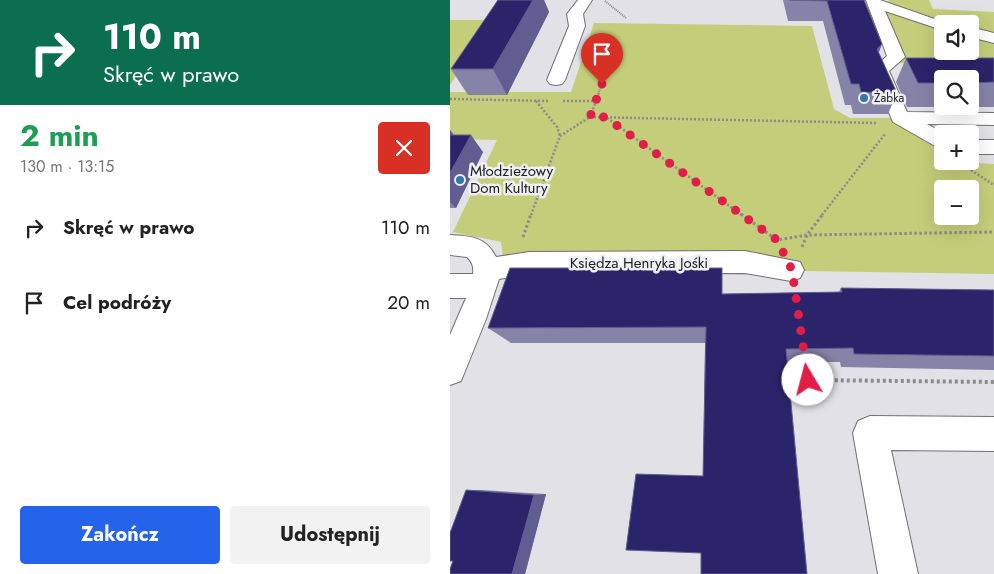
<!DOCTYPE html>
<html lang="pl">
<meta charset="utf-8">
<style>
:root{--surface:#fff;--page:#f2f2f2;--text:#222;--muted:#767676;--accent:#2563eb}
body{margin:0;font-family:Jost,sans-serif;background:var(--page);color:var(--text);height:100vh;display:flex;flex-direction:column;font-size:19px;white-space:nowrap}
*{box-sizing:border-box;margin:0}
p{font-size:16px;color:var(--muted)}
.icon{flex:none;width:28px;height:28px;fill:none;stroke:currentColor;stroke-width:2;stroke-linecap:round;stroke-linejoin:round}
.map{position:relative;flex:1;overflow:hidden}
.details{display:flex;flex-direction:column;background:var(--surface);width:450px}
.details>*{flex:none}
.guide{background:#0b6e4f;color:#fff;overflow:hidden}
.fabs{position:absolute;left:484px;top:15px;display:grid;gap:10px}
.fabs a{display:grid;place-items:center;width:45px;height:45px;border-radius:5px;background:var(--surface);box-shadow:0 5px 20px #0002;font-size:25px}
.pin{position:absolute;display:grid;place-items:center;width:42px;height:42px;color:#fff;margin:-51px -21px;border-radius:50% 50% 50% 0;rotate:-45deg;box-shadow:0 0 5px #0007}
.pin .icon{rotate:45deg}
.me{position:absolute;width:55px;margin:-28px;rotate:352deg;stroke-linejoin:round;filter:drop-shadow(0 0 4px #0008)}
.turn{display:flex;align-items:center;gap:18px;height:105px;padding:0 20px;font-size:22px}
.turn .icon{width:65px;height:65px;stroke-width:2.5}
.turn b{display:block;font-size:35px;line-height:42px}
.round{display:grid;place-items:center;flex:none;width:52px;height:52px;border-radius:5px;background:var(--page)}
.overview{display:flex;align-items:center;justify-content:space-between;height:85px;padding:0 20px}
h1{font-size:30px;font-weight:700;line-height:38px;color:#1e9e55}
.button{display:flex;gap:10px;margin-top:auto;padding:10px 20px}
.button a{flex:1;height:58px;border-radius:5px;background:var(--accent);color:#fff;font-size:20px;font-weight:700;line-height:58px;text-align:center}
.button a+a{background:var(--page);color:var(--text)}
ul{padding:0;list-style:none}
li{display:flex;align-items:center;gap:15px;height:75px;padding:0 20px}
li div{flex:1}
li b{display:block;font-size:19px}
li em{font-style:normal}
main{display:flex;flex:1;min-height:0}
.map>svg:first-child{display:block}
</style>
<main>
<section class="details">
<div class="guide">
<div class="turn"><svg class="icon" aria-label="right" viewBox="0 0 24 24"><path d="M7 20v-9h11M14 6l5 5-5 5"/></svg><div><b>110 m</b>Skręć w prawo</div></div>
</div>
<div class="overview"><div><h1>2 min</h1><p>130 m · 13:15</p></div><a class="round" style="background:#d93025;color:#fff"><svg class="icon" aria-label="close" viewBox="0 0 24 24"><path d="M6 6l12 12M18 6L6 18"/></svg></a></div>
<ul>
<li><svg class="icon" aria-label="right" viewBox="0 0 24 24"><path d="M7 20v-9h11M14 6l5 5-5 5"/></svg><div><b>Skręć w prawo</b></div><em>110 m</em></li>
<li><svg class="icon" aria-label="arrive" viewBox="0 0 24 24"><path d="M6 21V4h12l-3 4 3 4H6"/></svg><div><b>Cel podróży</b></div><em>20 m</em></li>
</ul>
<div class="button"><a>Zakończ</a><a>Udostępnij</a></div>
</section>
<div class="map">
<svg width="544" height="574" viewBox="0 0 544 574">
<rect width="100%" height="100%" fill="#e2e2e6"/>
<g fill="#c4cd79" fill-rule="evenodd">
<path d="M439 0H479L483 9 544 12V35L520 30V24H498L437 4Z"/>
<path d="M427 4 492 28V51H520V35L544 40V63H443Z"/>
<path d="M0 20H42L0 85Z"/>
<path d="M144 23 362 26 384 109 400 118H447L492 145V161L544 164V274L356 271 55 272 51 242 3 232 47 140 0 139V92H121ZM492 189H520V216H492Z"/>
</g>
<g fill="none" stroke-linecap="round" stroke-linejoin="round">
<g stroke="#6f7073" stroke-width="2">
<g id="minor">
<path d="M128 0H142L133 14 135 26 115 80 112 84 106 85 100 84 97 80 119 26 117 14Z"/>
<path d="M416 0H430L499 24H492V30L435 11 455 57 439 71 457 112 544 113V125L477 124 495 134H492V148L485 146 443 122 421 70 437 56Z"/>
<path d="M520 27 544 33V43L520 37Z"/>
<rect x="520" y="140" width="24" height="14"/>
<path d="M0 235C21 236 36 237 46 257L79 252 295 251 350 262 354 270 350 278 341 281 295 273 79 274 49 279 36 319 11 381 0 385V335L16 298H0V274H23C24 266 22 262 17 257L0 255Z"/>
<path d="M420 416 544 417V451L441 450 468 574H428L403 433 408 421Z"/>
</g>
</g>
<g stroke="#8b8b8e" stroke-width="2" stroke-dasharray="1 1" stroke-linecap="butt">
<path d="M155 1 176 18"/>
<path d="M148 94 152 84"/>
</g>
<g stroke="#8b8b8e" stroke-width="2.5" stroke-dasharray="2 2" stroke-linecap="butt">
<path d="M0 99 99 101"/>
<path d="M86 101 107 127 110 136"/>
<path d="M113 101H146"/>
<path d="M140 117 427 123"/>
<path d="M157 118 292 215"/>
<path d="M521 170 544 185"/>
<path d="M81 215 110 136 140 117 149 93"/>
<path d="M372 215 435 134"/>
</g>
<g stroke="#8b8b8e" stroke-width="3" stroke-dasharray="2.5 2.5" stroke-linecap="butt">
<path d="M291 214 327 240"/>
<path d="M73 237 81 214"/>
<path d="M328 242 327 240 357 235 544 232"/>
<path d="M352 247 357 235 373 214"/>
<path d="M354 359 356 372"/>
</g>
<path stroke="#8b8b8e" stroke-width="4" stroke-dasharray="3 3" stroke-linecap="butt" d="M356 371 358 380 544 382"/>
<use href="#minor" fill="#fff" fill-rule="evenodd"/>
</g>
<g fill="#8683a8" fill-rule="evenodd">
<path d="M48 0H94L99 12 57 95H18L1 69Z"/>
<path d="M333 0H414L428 52 447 93 438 114H403L401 105H395L373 21H338Z"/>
<path d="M456 58H544V107H457L446 82ZM492 79H520V106H492Z"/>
<path d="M0 130 4 135 33 152 6 208H0Z"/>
<path d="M391 288 544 290V370L391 367 390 362H337L253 476 255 343H61L38 328 272 294 389 292Z"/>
<path d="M16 490H32L96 494 75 574H0Z"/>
</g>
<g fill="#625d90">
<path d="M83 0H94L99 12 57 95 43 69Z"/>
<path d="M432 44 424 65 427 49Z"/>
<path d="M0 130 7 139 0 152Z"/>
<path d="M21 135 33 152 6 208 0 202V173Z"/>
<path d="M96 494 75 574H62L84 495Z"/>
</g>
<g fill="#2b246b" stroke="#625d90">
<path d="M48 0H83L43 69H1Z"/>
<path d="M340 0H414L432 44 427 49 447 93 411 92 409 84H401L377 1Z"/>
<path d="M456 58H544V82L520 83V79H492V83H468Z"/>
<path d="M0 135H21L0 173Z"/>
<path d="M60 268H272V294L392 292 391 288 544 290V356L404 354 403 348 336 349 357 574H251V553L176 550 186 474 253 476 256 327 38 328Z"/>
<path d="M16 490 84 495 62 574H0V569L3 561H0V533Z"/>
</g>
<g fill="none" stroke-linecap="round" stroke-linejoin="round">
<path stroke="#e11d48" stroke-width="9" stroke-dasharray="0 16.2" d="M152 84 140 117H155L327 240 342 270 358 380"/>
</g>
<g fill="#3276ab" stroke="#eff0f4" stroke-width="2">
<circle cx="414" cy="98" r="5"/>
<circle cx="10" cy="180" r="5"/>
</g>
<g text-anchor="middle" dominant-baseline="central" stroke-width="5" stroke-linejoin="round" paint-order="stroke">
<g font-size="12" fill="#202022" stroke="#eff0f4" text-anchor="start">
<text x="424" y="98">Żabka</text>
</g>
<g font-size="15" fill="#202022" stroke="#eff0f4" text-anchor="start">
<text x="20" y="171">Młodzieżowy<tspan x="20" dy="17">Dom Kultury</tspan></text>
</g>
<g font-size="15" fill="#202022" stroke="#eff0f4">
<text x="189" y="263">Księdza Henryka Jośki</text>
</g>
</g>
</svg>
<div class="fabs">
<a><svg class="icon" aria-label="sound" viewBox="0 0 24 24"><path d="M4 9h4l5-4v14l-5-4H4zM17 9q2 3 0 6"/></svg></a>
<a><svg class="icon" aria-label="search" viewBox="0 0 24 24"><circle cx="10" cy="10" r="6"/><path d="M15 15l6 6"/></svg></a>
<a>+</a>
<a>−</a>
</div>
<div class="pin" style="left:152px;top:84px;background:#d93025"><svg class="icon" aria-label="arrive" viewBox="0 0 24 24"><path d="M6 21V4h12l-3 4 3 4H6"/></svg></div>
<svg class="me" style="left:358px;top:380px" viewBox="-20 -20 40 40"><circle r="19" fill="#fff"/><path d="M0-13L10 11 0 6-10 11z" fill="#e11d48"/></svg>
</div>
</main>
